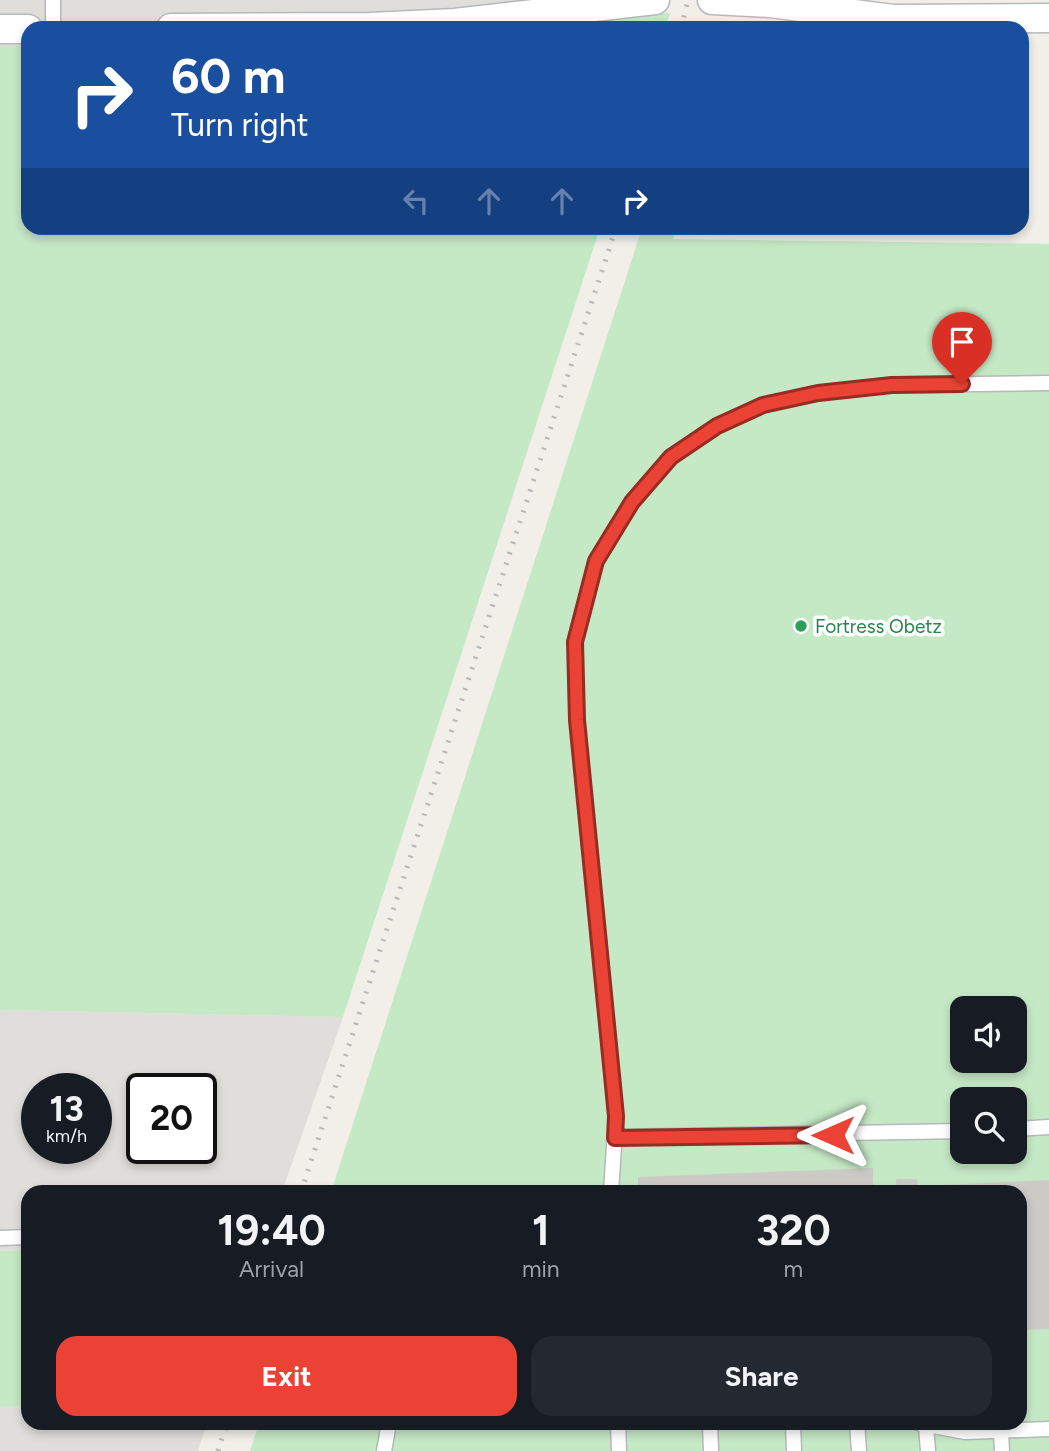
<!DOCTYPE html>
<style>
:root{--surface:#171b24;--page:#242831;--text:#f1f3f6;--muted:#9ea1a6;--accent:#ea4335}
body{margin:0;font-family:Figtree,sans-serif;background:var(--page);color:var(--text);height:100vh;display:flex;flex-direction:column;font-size:26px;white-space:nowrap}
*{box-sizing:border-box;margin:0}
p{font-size:23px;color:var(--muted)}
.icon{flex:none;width:38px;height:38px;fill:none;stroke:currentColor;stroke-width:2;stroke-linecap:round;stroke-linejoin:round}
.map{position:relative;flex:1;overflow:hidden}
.side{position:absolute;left:21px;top:1185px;width:1006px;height:245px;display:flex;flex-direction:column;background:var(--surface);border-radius:21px;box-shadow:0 4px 10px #0003}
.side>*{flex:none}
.guide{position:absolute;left:21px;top:21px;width:1008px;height:214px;border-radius:21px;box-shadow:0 4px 10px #0003;background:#1a4fa0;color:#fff;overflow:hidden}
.controls{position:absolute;left:950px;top:996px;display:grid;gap:14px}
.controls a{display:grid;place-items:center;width:77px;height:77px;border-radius:14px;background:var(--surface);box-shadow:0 4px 10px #0003;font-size:35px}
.speed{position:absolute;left:21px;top:1073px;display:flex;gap:14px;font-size:35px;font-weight:700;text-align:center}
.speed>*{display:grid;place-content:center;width:91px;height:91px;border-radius:50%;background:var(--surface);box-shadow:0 4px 10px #0003;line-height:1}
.speed small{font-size:18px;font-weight:400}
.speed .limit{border:4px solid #111;border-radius:10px;background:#fff;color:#111}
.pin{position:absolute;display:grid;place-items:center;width:60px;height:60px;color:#fff;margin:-72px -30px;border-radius:50% 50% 50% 0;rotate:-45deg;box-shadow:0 0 7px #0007}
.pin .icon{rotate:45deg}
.me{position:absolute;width:77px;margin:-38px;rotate:270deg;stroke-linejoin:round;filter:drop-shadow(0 0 5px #0008)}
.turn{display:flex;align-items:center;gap:24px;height:147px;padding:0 35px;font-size:32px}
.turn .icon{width:91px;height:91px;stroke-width:2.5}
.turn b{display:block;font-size:49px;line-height:60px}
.lanes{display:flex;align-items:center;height:66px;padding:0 35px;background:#0003;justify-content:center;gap:35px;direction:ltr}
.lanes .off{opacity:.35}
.eta{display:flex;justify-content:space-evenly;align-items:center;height:119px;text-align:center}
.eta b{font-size:42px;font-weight:700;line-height:49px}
.button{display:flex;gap:14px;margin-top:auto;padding:14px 35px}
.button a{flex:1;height:80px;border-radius:21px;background:var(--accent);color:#fff;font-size:28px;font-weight:700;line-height:80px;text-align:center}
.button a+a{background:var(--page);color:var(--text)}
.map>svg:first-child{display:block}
</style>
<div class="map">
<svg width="1049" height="1451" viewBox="0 0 1049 1451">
<rect width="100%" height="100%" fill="#f1efe8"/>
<g fill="#e0deda" fill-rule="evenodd">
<path d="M0 0H629L628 15 563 28H28V46H0Z"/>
<path d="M0 1010 343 1017 282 1192H28V1250L0 1251ZM37 1088H96V1148H37ZM142 1088H201V1148H142Z"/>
<path d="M28 1406V1423H207L198 1451H0V1406Z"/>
</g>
<g fill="#c5e8c5" fill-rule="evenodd">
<path d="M670 13 665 28H563L628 15Z"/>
<path d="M0 46H28V228H600L343 1017 0 1010Z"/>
<path d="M642 228H676L673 239 1049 244V1451H250L259 1423H1020V1192H331ZM962 1008H1015V1060H962ZM962 1099H1015V1152H962Z"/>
<path d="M28 1250V1406H0V1251Z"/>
</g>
<g fill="#cccac5">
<path d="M873 1168V1192H638V1177Z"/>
<path d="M896 1179H917L918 1186 1049 1180V1329L1020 1330V1192H897Z"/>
</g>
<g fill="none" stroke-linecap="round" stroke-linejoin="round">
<g stroke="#b5b8bc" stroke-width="17">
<g id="service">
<path d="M53 0V28"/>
<path d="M1015 1129 1049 1127"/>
<path d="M615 1137 962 1131"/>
<path d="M611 1192 616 1116 577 720 575 642 596 561 632 502 671 457 717 426 763 405 818 393 892 385 1049 383"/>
<path d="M0 1238 28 1237"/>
<path d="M618 1423 619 1451"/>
<path d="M710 1423 711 1451"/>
<path d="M793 1423 794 1451"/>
<path d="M857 1423 859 1451"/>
<path d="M918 1423 965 1432 1049 1429"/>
<path d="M926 1426 928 1451"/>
<path d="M1001 1432 1002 1451"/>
<path d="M384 1451 389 1423"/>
</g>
</g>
<g stroke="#b5b8bc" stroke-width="31">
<g id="minor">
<path d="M712 0 770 3 893 19 1049 18"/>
<path d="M171 28 370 27 455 23 655 0"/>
<path d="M0 29H28"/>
</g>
</g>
<use href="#service" stroke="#fff" stroke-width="14"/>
<use href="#minor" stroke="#fff" stroke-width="28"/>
<g stroke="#b6b7b8" stroke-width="5" stroke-dasharray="2 9" stroke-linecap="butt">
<path d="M681 28 688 0"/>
<path d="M301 1192 616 228"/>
<path d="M218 1451 227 1423"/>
</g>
</g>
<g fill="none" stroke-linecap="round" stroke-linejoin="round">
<g stroke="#982c22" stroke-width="18">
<path id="route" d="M833 1135 615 1138 616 1116 577 720 575 642 596 561 632 502 671 457 717 426 763 405 818 393 892 385 962 384"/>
</g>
<use href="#route" stroke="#ea4335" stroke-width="12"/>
</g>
<circle fill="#2e9e5b" stroke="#fff" stroke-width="2.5" cx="801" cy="626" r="7"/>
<g text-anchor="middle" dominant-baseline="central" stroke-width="7" stroke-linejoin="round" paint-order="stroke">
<g font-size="19" fill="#27864d" stroke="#fff" text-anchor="start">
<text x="815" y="626">Fortress Obetz</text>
</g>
</g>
</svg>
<div class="controls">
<a><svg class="icon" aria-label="sound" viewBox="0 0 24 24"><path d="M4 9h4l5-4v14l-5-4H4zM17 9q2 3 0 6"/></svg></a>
<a><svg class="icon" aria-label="search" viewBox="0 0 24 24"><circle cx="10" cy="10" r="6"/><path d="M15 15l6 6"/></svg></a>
</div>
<div class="speed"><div>13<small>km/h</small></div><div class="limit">20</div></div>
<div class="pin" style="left:962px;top:384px;background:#d93025"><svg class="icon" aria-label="arrive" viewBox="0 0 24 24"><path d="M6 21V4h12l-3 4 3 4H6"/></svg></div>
<svg class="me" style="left:833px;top:1135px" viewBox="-20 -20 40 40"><path d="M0-17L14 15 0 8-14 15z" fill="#ea4335" stroke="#fff" stroke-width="4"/></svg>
<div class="guide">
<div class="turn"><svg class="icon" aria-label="right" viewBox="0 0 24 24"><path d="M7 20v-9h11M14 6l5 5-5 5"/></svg><div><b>60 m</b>Turn right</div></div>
<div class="lanes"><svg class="icon off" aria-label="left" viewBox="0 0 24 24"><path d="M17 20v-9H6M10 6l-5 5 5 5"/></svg><svg class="icon off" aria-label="ahead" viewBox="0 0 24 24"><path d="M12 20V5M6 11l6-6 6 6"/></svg><svg class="icon off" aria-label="ahead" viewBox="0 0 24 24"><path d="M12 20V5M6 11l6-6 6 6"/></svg><svg class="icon" aria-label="right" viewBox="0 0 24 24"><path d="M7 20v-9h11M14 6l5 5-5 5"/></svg></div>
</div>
<section class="side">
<div class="eta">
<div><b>19:40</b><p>Arrival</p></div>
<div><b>1</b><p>min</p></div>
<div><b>320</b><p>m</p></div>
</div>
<div class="button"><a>Exit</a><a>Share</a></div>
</section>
</div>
